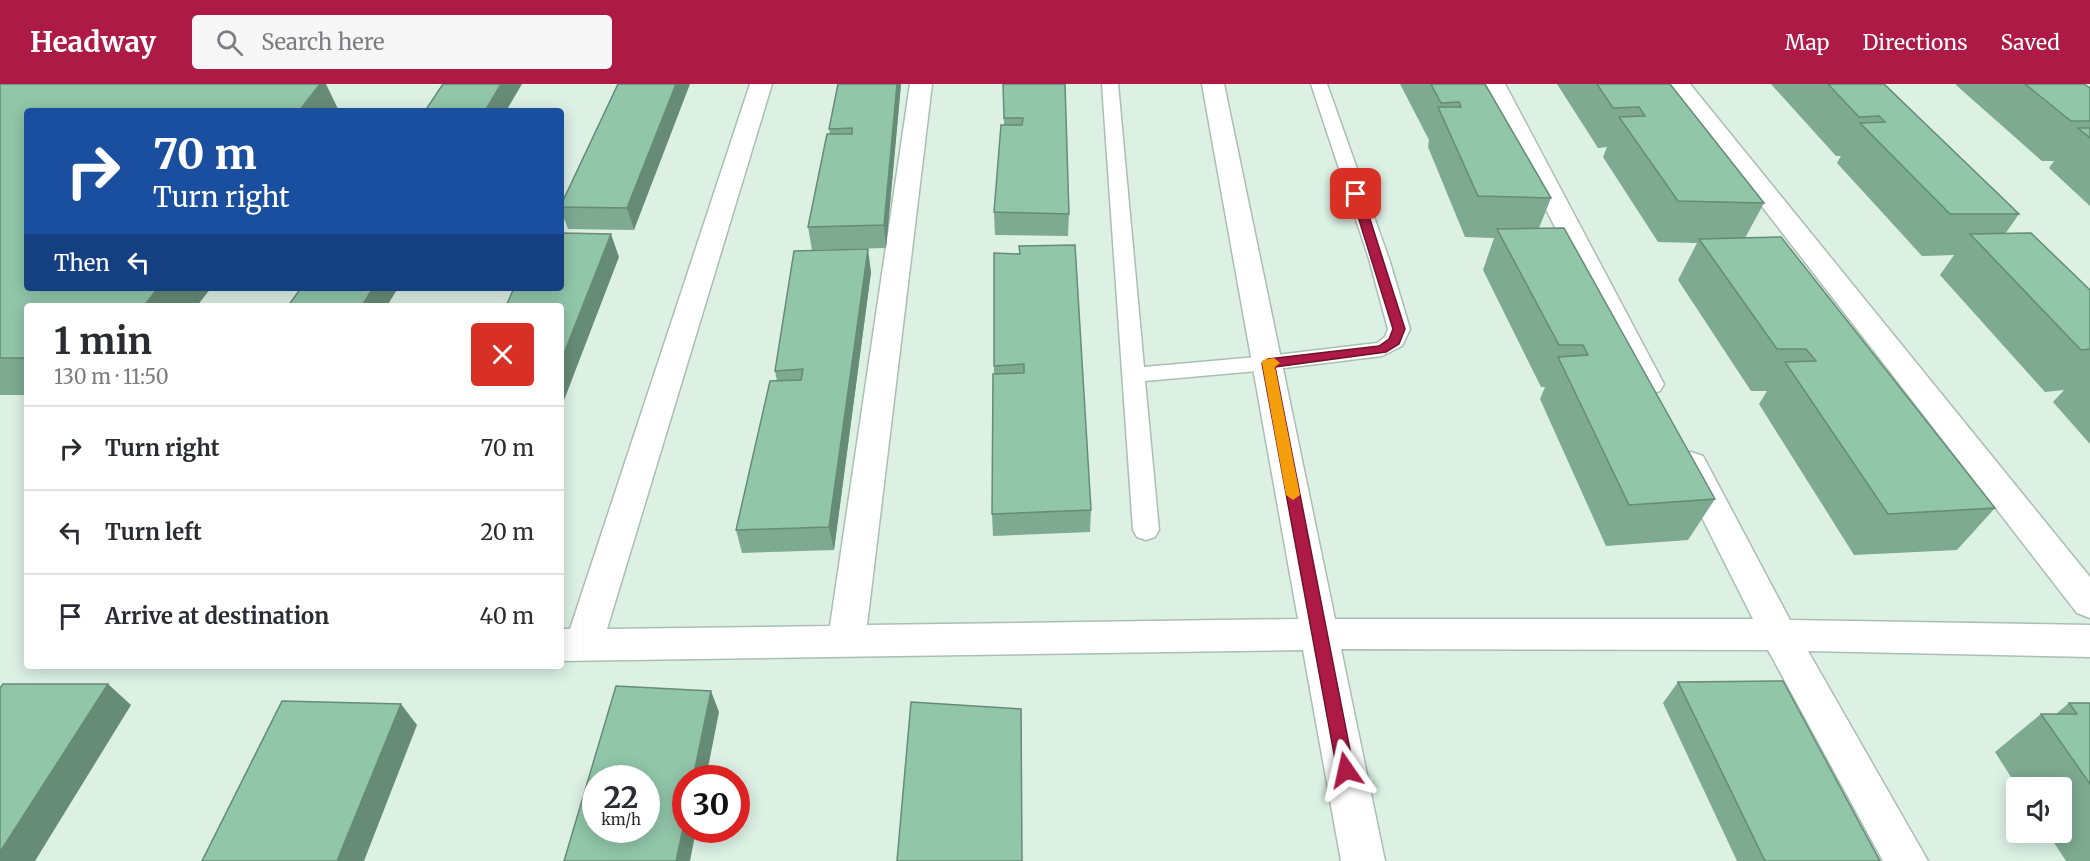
<!DOCTYPE html>
<meta charset="utf-8">
<style>
:root{--surface:#fff;--page:#f7f7f7;--text:#2b2b33;--muted:#7c7c81;--line:#e1e1e2;--accent:#ad1a46}
body{margin:0;font-family:Merriweather,serif;background:var(--page);color:var(--text);height:100vh;display:flex;flex-direction:column;font-size:22px;white-space:nowrap}
*{box-sizing:border-box;margin:0}
p{font-size:20px;color:var(--muted)}
.icon{flex:none;width:33px;height:33px;fill:none;stroke:currentColor;stroke-width:2;stroke-linecap:round;stroke-linejoin:round}
.map{position:relative;flex:1;overflow:hidden}
.sheet{position:absolute;left:24px;top:219px;width:540px;height:366px;display:flex;flex-direction:column;background:var(--surface);border-radius:6px;box-shadow:0 3px 15px #0003}
.sheet>*{flex:none}
.banner{position:absolute;left:24px;top:24px;width:540px;height:183px;border-radius:6px;box-shadow:0 3px 15px #0003;background:#1a4fa0;color:#fff;overflow:hidden}
.tools{position:absolute;left:2006px;top:693px;display:grid;gap:12px}
.tools a{display:grid;place-items:center;width:66px;height:66px;border-radius:6px;background:var(--surface);box-shadow:0 3px 15px #0003;font-size:30px}
.speed{position:absolute;left:582px;top:681px;display:flex;gap:12px;font-size:30px;font-weight:700;text-align:center}
.speed>*{display:grid;place-content:center;width:78px;height:78px;border-radius:50%;background:var(--surface);box-shadow:0 3px 15px #0003;line-height:1}
.speed small{font-size:15px;font-weight:400}
.speed .limit{border:9px solid #d22;background:#fff;color:#111}
.pin{position:absolute;display:grid;place-items:center;width:51px;height:51px;color:#fff;margin:-26px;border-radius:12px;box-shadow:0 3px 9px #0006}
.me{position:absolute;width:66px;margin:-33px;rotate:349deg;stroke-linejoin:round;filter:drop-shadow(0 0 4px #0008)}
.turn{display:flex;align-items:center;gap:21px;height:126px;padding:0 30px;font-size:27px}
.turn .icon{width:78px;height:78px;stroke-width:2.5}
.turn b{display:block;font-size:42px;line-height:51px}
.then{display:flex;align-items:center;height:57px;padding:0 30px;background:#0003;gap:12px;font-size:22px}
.round{display:grid;place-items:center;flex:none;width:63px;height:63px;border-radius:6px;background:var(--page)}
.summary{display:flex;align-items:center;justify-content:space-between;height:102px;padding:0 30px}
h1{font-size:36px;font-weight:700;line-height:45px}
ul{padding:0;list-style:none}
li{display:flex;align-items:center;gap:18px;height:84px;padding:0 30px;border-top:2px solid var(--line)}
li div{flex:1}
li b{display:block;font-size:22px}
li em{font-style:normal}
header{display:flex;align-items:center;gap:36px;box-sizing:border-box;height:84px;padding:0 30px;background:var(--accent);color:#fff}
header strong{font-size:28px}
nav{display:flex;gap:33px;margin-inline-start:auto;font-size:21px}
.search{width:420px;height:54px;background:var(--page);display:flex;align-items:center;gap:15px;box-sizing:border-box;padding:0 21px;border-radius:6px;color:var(--muted);font-size:22px}
.map>svg:first-child{display:block}
</style>
<header>
<strong>Headway</strong>
<div class="search"><svg class="icon" aria-label="search" viewBox="0 0 24 24"><circle cx="10" cy="10" r="6"/><path d="M15 15l6 6"/></svg>Search here</div>
<nav><a>Map</a><a>Directions</a><a>Saved</a></nav>
</header>
<div class="map">
<svg width="2090" height="777" viewBox="0 0 2090 777">
<rect width="100%" height="100%" fill="#dcf0e4"/>
<g fill="none" stroke-linecap="round" stroke-linejoin="round">
<g stroke="#abbeb3" stroke-width="3">
<path id="lane" d="M1102 0H1118L1144 283 1268 272 1377 259 1385 253 1388 245 1369 175 1311 0H1327L1389 175 1410 245 1402 262 1382 272 1268 286 1145 297 1159 446 1155 453 1146 456 1137 453 1133 446Z"/>
</g>
<g stroke="#abbeb3" stroke-width="3">
<g id="street">
<path d="M750 0H772L607 545 830 542 910 0H932L867 541 1298 535 1202 0H1224L1335 535H1753L1675 380 1679 372 1691 368 1703 372 1790 536 2090 541V573L1808 567 1928 777H1883L1768 566 1341 565 1385 777H1341L1303 566 561 577V545H570Z"/>
<path d="M1483 0H1505L1664 300 1660 307 1649 310 1638 307 1634 300Z"/>
<path d="M1667 0H1690L2090 493V534L2077 529Z"/>
</g>
</g>
<use href="#lane" fill="#fff" fill-rule="evenodd"/>
<use href="#street" fill="#fff" fill-rule="evenodd"/>
</g>
<g fill="#7daa91">
<path d="M0 0 27 222V311H0Z"/>
<path d="M618 0 634 146 568 145 561 126V121Z"/>
<path d="M901 0 886 164 812 166 808 143 830 50 829 45Z"/>
<path d="M1003 0H1065L1069 130 1068 152 995 151 994 128 1004 41Z"/>
<path d="M1400 0H1485L1551 114 1539 144 1715 415 1688 456 1606 462 1540 315 1545 303H1541L1483 186 1494 154 1465 153 1428 63 1429 56Z"/>
<path d="M1557 0H1670L1764 119 1745 154 1995 424 1957 466 1854 471 1759 320 1767 307H1751L1678 196 1697 159 1658 158 1603 73 1607 63 1598 64Z"/>
<path d="M1771 0H1884L2019 130 2005 150 2090 206V360L2053 318 2064 306 2045 308 1940 191 1954 171 1922 172 1837 79 1841 72H1836Z"/>
<path d="M1956 0H2084L2090 4V122L2049 84 2054 77H2042L1956 1Z"/>
<path d="M1019 162 1091 426 1090 448 993 452 992 430 994 282 1019 170Z"/>
<path d="M871 188 834 466 742 469 736 446 777 297 775 287Z"/>
<path d="M1678 598 1880 777H1737L1663 619Z"/>
<path d="M2069 619H2090V777H2066L2047 748H2061V704H2018L1995 668 2041 630H2056Z"/>
</g>
<g fill="#668b76">
<path d="M320 0H326L339 27H299Z"/>
<path d="M501 0H522L506 27H485Z"/>
<path d="M676 0H690L634 146 627 124Z"/>
<path d="M897 0H901L886 164 884 141Z"/>
<path d="M611 150 619 173 561 324V277Z"/>
<path d="M868 165 871 188 834 466 829 443Z"/>
<path d="M158 204H211L197 222H144Z"/>
<path d="M373 204H398L387 222H362Z"/>
<path d="M108 600 131 621 35 777H0V768Z"/>
<path d="M711 607 719 628 706 694H693Z"/>
<path d="M401 620 417 641 364 777H337Z"/>
<path d="M1021 625 1022 646V777Z"/>
<path d="M686 731V746H696L690 777H676Z"/>
</g>
<g fill="#91c6a9" stroke="#668b76" stroke-width="1.5" fill-rule="evenodd">
<path d="M0 0H320L299 27H27V204H158L144 222H27V274H0Z"/>
<path d="M443 0H501L485 27H425Z"/>
<path d="M618 0H676L627 124 561 123V121Z"/>
<path d="M838 0H897L884 141 808 143 827 50H852V44L829 45Z"/>
<path d="M1003 0H1065L1069 130 994 128 1001 41H1022L1023 34H1004Z"/>
<path d="M1431 0H1485L1551 114 1478 112 1438 23H1461L1459 18 1441 19Z"/>
<path d="M1597 0H1670L1764 119 1678 117 1619 33 1645 32 1639 23 1613 24Z"/>
<path d="M1828 0H1884L2019 130H1950L1860 39 1885 38 1879 32 1859 33Z"/>
<path d="M2025 0H2084L2090 4V37H2071Z"/>
<path d="M2078 44H2090V54Z"/>
<path d="M1564 144 1715 415 1629 421 1558 273 1588 271 1583 261H1559L1497 145Z"/>
<path d="M561 149 611 150 561 277V222H506L514 204H561Z"/>
<path d="M2031 149 2090 206V265L2081 266 1970 150Z"/>
<path d="M1781 153 1995 424 1888 430 1785 278 1816 277 1806 265H1777L1699 155Z"/>
<path d="M1075 161 1091 426 992 430 993 290 1024 289V280L994 282V169L1020 170 1019 162Z"/>
<path d="M868 165 829 443 736 446 770 297 801 296 803 285 775 287 794 167Z"/>
<path d="M301 204H373L362 222H288Z"/>
<path d="M1783 597 1880 777H1765L1678 598Z"/>
<path d="M3 600H108L0 768V604Z"/>
<path d="M616 602 711 607 693 694H686V731L676 777H564ZM596 694H646V746H596Z"/>
<path d="M282 617 401 620 337 777H202Z"/>
<path d="M911 618 1021 625 1022 777H897Z"/>
<path d="M2069 619H2090V700L2041 630H2077Z"/>
</g>
<path fill="#ad1a46" stroke="#70112e" stroke-width="1.5" d="M1356 106 1362 110 1405 245 1399 260 1386 268 1275 283 1354 686 1352 692 1346 694 1340 692 1337 686 1262 279 1268 275 1379 262 1389 255 1393 245 1351 110Z"/>
<path fill="#f59e0b" d="M1274 274 1280 279 1275 283 1300 411 1293 416 1286 411 1262 279 1263 276Z"/>
</svg>
<div class="tools">
<a><svg class="icon" aria-label="sound" viewBox="0 0 24 24"><path d="M4 9h4l5-4v14l-5-4H4zM17 9q2 3 0 6"/></svg></a>
</div>
<div class="speed"><div>22<small>km/h</small></div><div class="limit">30</div></div>
<div class="pin" style="left:1356px;top:110px;background:#d93025"><svg class="icon" aria-label="arrive" viewBox="0 0 24 24"><path d="M6 21V4h12l-3 4 3 4H6"/></svg></div>
<svg class="me" style="left:1346px;top:686px" viewBox="-20 -20 40 40"><path d="M0-17L14 15 0 8-14 15z" fill="#ad1a46" stroke="#fff" stroke-width="4"/></svg>
<div class="banner">
<div class="turn"><svg class="icon" aria-label="right" viewBox="0 0 24 24"><path d="M7 20v-9h11M14 6l5 5-5 5"/></svg><div><b>70 m</b>Turn right</div></div>
<div class="then">Then<svg class="icon" aria-label="left" viewBox="0 0 24 24"><path d="M17 20v-9H6M10 6l-5 5 5 5"/></svg></div>
</div>
<section class="sheet">
<div class="summary"><div><h1>1 min</h1><p>130 m · 11:50</p></div><a class="round" style="background:#d93025;color:#fff"><svg class="icon" aria-label="close" viewBox="0 0 24 24"><path d="M6 6l12 12M18 6L6 18"/></svg></a></div>
<ul>
<li><svg class="icon" aria-label="right" viewBox="0 0 24 24"><path d="M7 20v-9h11M14 6l5 5-5 5"/></svg><div><b>Turn right</b></div><em>70 m</em></li>
<li><svg class="icon" aria-label="left" viewBox="0 0 24 24"><path d="M17 20v-9H6M10 6l-5 5 5 5"/></svg><div><b>Turn left</b></div><em>20 m</em></li>
<li><svg class="icon" aria-label="arrive" viewBox="0 0 24 24"><path d="M6 21V4h12l-3 4 3 4H6"/></svg><div><b>Arrive at destination</b></div><em>40 m</em></li>
</ul>
</section>
</div>
